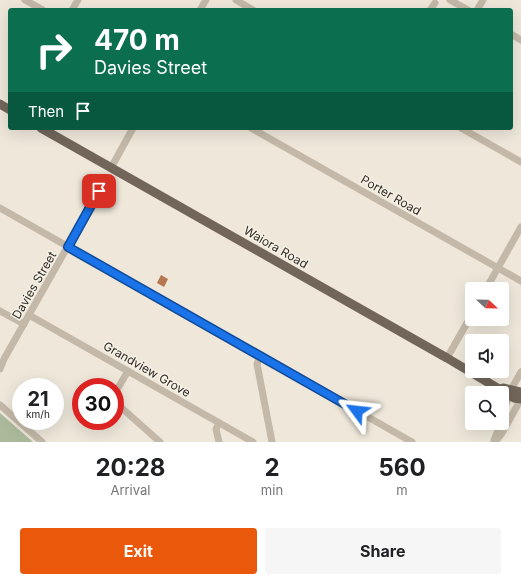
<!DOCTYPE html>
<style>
:root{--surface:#fff;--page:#f6f6f6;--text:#202124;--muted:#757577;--accent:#ea580c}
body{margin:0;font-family:Inter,sans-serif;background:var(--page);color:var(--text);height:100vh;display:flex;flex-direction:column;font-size:15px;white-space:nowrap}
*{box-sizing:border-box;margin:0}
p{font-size:13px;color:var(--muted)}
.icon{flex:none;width:22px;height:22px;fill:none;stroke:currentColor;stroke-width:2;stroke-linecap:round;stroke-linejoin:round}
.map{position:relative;height:442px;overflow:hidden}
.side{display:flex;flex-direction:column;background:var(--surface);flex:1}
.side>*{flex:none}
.guide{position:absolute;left:8px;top:8px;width:505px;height:122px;border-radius:4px;box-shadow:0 4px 16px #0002;background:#0b6e4f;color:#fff;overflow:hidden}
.needle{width:26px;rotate:112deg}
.controls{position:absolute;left:465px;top:282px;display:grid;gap:8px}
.controls a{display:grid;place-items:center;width:44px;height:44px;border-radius:4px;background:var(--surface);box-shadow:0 4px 16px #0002;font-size:20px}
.speed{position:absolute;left:12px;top:378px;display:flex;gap:8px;font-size:20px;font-weight:700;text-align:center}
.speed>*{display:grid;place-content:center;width:52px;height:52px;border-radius:50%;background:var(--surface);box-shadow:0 4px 16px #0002;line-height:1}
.speed small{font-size:10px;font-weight:400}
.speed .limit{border:6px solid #d22;background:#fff;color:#111}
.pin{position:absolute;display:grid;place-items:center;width:34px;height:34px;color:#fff;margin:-17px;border-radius:8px;box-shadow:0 2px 6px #0006}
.me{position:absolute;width:44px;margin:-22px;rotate:300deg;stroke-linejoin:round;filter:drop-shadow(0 0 3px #0008)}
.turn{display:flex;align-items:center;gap:14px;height:84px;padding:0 20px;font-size:18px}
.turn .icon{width:52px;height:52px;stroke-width:2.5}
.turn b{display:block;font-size:28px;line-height:34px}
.then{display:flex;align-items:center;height:38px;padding:0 20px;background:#0003;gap:8px;font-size:15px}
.eta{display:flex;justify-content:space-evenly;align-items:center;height:68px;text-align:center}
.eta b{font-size:24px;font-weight:700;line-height:28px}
.primary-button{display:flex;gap:8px;margin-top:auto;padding:8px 20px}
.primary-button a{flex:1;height:46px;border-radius:4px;background:var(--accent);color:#fff;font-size:16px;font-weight:700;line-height:46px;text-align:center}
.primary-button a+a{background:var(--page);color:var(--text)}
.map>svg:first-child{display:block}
</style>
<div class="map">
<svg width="521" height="442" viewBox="0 0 521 442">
<rect width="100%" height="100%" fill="#eee7da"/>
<path fill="#acba9c" d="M0 413 33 442H0Z"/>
<g fill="#b67850">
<path d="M161 275 168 279 164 287 157 283Z"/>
<path d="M475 334 484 339 483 341H472V347L469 345Z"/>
</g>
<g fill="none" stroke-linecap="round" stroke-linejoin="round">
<g stroke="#c4b9a8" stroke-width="7">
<path d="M25 0 43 10"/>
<path d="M236 0 253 10"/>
<path d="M450 0 468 10"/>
<path d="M72 10 78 0"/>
<path d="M200 10 206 0"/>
<path d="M430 10 435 3"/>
<path d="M477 10 483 0"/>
<path d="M511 34 521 40"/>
<path d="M251 128 521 281"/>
<path d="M461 128 521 162"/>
<path d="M111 168 133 128"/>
<path d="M0 208 412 442"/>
<path d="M486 289 521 227"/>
<path d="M0 311 24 324"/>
<path d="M29 315 253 442"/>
<path d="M260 356 257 364 272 442"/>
<path d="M447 358 472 314"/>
<path d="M0 369 4 359 99 191"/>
<path d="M115 393 128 371"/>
<path d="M115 402 160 442"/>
<path d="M0 405 42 442"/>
<path d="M502 415 513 386 521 372"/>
<path d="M494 440 501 423"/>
<path d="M219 442 216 429 219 423"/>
<path d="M495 442 502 433 521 399"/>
</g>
<g stroke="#72665a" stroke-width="9">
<path d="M0 104 10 110"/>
<path d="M41 128 447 358 514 398 521 399"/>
<path d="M503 388 521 392"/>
</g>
</g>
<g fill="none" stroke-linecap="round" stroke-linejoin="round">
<g stroke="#114b97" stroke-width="10">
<path id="route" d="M99 191 68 247 357 411"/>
</g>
<use href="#route" stroke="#1a73e8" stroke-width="7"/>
</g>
<g text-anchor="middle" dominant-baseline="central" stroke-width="3" stroke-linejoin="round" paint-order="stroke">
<g font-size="12" fill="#322c27" stroke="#f6f1e6">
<text transform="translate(391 195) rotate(30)">Porter Road</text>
<text transform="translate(276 247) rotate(30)">Waiora Road</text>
<text transform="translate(34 285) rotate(-60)">Davies Street</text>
<text transform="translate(147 369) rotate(30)">Grandview Grove</text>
</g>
</g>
</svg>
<div class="controls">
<a><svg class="needle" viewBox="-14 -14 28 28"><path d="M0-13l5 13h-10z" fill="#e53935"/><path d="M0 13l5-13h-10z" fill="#757577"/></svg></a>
<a><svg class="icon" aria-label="sound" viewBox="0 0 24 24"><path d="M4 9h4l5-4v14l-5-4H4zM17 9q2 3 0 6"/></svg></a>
<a><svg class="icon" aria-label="search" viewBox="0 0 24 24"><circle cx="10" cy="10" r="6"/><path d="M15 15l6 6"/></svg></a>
</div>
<div class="speed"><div>21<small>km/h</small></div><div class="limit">30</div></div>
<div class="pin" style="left:99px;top:191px;background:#d93025"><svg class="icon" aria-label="arrive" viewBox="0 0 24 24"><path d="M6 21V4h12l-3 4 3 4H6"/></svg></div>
<svg class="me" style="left:357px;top:411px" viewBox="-20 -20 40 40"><path d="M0-17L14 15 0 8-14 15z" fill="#1a73e8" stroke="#fff" stroke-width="4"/></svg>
<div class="guide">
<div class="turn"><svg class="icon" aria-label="right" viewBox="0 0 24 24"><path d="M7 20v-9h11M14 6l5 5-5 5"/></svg><div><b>470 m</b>Davies Street</div></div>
<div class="then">Then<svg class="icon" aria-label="arrive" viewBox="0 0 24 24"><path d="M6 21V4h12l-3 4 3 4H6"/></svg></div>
</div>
</div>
<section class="side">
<div class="eta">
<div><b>20:28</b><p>Arrival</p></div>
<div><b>2</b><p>min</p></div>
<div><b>560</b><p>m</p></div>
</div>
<div class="primary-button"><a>Exit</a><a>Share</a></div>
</section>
